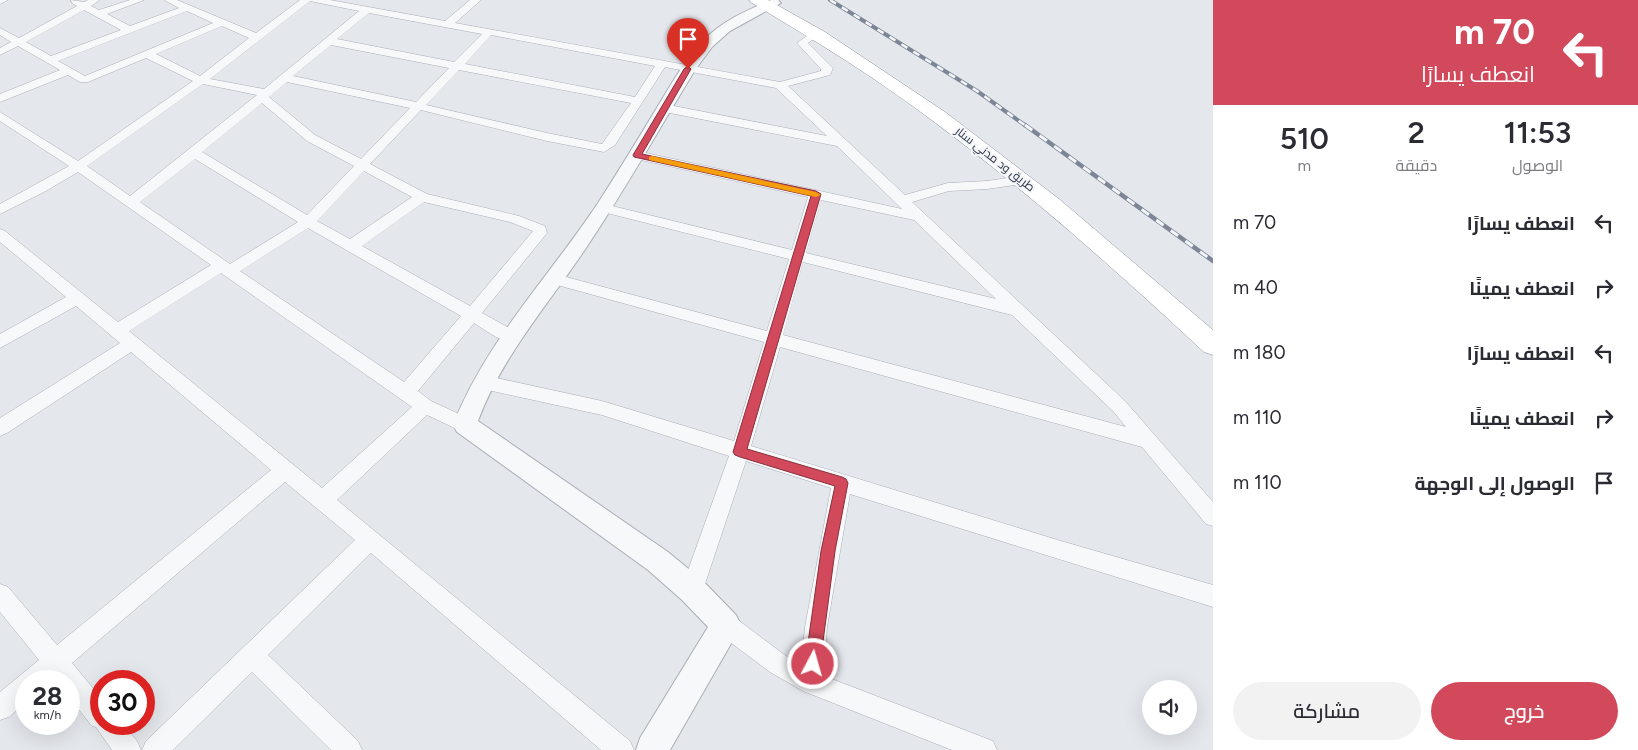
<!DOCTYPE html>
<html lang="ar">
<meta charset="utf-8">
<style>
:root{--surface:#fff;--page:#f2f2f3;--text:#2b2b33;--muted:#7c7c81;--accent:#d1495b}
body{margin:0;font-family:Figtree,Cairo,sans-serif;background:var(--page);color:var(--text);direction:rtl;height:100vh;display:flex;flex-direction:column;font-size:19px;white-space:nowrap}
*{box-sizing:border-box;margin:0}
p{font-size:16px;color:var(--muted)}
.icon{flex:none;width:28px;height:28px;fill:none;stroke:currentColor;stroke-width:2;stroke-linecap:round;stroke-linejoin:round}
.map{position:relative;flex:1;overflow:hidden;direction:ltr}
.sheet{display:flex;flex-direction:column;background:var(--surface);width:425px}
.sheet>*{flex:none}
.hud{background:#d1495b;color:#fff;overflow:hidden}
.buttons{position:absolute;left:1142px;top:680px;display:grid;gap:10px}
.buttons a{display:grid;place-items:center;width:55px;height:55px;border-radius:50%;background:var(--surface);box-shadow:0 5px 20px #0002;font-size:25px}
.speed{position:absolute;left:15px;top:670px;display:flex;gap:10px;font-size:25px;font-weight:700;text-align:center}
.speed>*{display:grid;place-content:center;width:65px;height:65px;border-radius:50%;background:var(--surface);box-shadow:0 5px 20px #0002;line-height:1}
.speed small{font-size:12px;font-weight:400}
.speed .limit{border:8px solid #d22;background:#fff;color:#111}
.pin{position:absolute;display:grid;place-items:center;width:42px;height:42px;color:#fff;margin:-51px -21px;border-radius:50% 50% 50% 0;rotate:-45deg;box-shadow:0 0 5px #0007}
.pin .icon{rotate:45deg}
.me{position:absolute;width:55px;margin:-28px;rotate:6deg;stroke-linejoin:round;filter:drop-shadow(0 0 4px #0008)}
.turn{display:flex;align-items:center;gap:18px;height:105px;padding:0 20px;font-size:22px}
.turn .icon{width:65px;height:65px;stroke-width:2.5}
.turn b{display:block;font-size:35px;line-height:42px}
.eta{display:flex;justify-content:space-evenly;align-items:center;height:85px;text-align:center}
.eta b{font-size:30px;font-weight:600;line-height:35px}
.cta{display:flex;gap:10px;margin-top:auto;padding:10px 20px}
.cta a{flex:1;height:58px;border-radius:30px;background:var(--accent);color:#fff;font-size:20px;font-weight:600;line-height:58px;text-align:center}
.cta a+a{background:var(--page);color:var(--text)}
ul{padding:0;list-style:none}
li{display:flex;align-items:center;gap:15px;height:65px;padding:0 20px}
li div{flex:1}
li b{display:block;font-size:19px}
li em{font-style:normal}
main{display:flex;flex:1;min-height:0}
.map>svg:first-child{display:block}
</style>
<main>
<section class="sheet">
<div class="hud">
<div class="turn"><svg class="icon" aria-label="left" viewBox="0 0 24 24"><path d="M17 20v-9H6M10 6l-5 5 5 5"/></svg><div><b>70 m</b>انعطف يسارًا</div></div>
</div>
<div class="eta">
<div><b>11:53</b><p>الوصول</p></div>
<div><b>2</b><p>دقيقة</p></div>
<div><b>510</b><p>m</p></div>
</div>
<ul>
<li><svg class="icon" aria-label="left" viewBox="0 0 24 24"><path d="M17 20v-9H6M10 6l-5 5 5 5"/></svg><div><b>انعطف يسارًا</b></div><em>70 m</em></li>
<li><svg class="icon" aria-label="right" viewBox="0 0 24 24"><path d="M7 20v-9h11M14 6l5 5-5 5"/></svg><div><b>انعطف يمينًا</b></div><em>40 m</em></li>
<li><svg class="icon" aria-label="left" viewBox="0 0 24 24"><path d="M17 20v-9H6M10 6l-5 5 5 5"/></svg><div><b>انعطف يسارًا</b></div><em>180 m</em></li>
<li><svg class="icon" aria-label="right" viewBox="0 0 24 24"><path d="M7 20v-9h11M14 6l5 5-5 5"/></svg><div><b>انعطف يمينًا</b></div><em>110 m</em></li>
<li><svg class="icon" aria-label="arrive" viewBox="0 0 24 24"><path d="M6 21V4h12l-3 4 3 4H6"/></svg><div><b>الوصول إلى الوجهة</b></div><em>110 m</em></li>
</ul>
<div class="cta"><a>خروج</a><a>مشاركة</a></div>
</section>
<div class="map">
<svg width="1213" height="750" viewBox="0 0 1213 750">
<rect width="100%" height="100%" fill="#e4e7ec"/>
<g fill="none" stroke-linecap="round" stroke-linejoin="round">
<g stroke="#a9aeb7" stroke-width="1">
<g id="minor">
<path d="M0 0H8L0 4Z"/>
<path d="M71 0 84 2 88 0H100L91 6 99 10 130 0H144L107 14 130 26 179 8 164 0H177L256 33 300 0H330L445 21 470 0H481L455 23 780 82 821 71V69L797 43 812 32H820L821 34 808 43 833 68 830 75 788 86 905 195 948 183 987 181 1022 176 1027 177 1029 180 1027 183 1022 184 987 189 949 191 912 202 1125 401 1213 502V526L1206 524 1142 447 780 347 751 446 1061 541 1213 585V607L850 494 827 627 824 676 993 741 997 750H952L803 691 770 672 718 633 715 625 718 617 726 614 734 617 786 656 801 664 805 627 831 488 746 461 703 590 700 598 692 601 684 598 681 590 729 456 602 415 483 389 477 387 474 382 477 377 483 375 602 401 734 441 764 342 550 283 547 279 550 275 555 274 767 331 789 259 599 211 597 208 599 205 604 204 792 250 808 197 632 158 631 155 632 152 637 151 902 209 837 146 660 111 658 108 660 105 664 104 827 136 776 88 665 67 615 145 604 152 547 141 421 110 370 164 427 194 519 216 545 226 547 233 482 313 518 333 520 337 518 341C504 346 486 330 474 323L418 391 431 401 472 420 474 425 472 430 465 433 427 415 337 500 630 741 634 750H601L371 553 268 655 358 741 362 750H331L252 672 173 750H142L146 741 355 540 285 482 72 663 101 698V724H123L137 741 141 750H112L96 727 92 726 69 697V681H56L54 678 50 681H26V702L9 717 0 720V692L39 660 0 612V584L8 587 57 645 271 470 131 352 7 433 0 436V418L120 343 76 306 0 348V334L66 297 0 242V229L5 231 118 322 211 265 78 172 46 191 0 214V204L69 166 0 121V112L78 161 193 81 146 58 88 82H80L68 75 0 102V94L60 70 18 46 0 55V48L11 42 0 35V28L19 38 77 6 72 3ZM310 1 359 11 264 89 210 79ZM84 10 121 30 51 56 26 42ZM187 11 213 23 85 76 58 61ZM369 13 482 34 454 62 337 39ZM222 26 249 38 200 76 156 54ZM491 35 655 66 635 97 465 64ZM331 45 449 68 416 102 293 76ZM459 70 631 103 602 144 547 133 426 105ZM287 82 410 108 361 159 315 135 269 97ZM203 84 257 95 130 196 87 166ZM262 103 307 141 354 166 307 215 202 152ZM195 159 298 222 230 264 140 202ZM364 171 412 197 350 239 317 221ZM821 200 914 220 996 299 806 253ZM424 202 510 222 533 231 470 306 362 246ZM308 228 461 316 404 382 240 271ZM803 262 1012 315 1113 411 1126 427 783 335ZM221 273 412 407 322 488 129 331Z"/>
</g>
</g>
<g stroke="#a9aeb7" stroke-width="2">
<path id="tertiary" d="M771 0H778L781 3 730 31 712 47 695 70C659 129 625 190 586 248 548 305 502 356 478 421L668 552 702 580 736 615 741 625 736 635 670 750H636L640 738 708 627 682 600 648 570 457 432 453 425C486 341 549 277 598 203 618 172 638 139 658 106 671 84 685 60 703 41 722 21 746 11 771 0Z"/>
</g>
<g stroke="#8b94a3" stroke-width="1">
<path id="trunk" d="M749 0H768L825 32 945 112 1059 199 1213 330V355L1204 352C1117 271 1028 192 933 121 875 77 814 40 752 3Z"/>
</g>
<use href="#minor" fill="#f7f8fa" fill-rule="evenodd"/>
<use href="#tertiary" fill="#f7f8fa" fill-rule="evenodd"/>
<use href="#trunk" fill="#fff" fill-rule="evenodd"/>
<g stroke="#7d8696" stroke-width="4">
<path id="rail-far1" d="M830 0 977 91 1026 126"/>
</g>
<g stroke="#7d8696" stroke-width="4.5">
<path id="rail" d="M1025 125 1213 261"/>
</g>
<use href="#rail-far1" stroke="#f4f6f9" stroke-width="2.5" stroke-dasharray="7" stroke-linecap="butt"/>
<use href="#rail" stroke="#f4f6f9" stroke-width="3" stroke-dasharray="9" stroke-linecap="butt"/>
</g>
<path fill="#d1495b" stroke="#882f3b" d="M688 66 691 69 642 154 816 191 821 194 747 449 842 477 846 479 848 483 835 551 820 664 818 670 813 672 807 670 805 664 821 551 835 486 740 457 735 455 733 452 811 196 634 157 633 155 684 69Z"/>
<path fill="#f59e0b" d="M652 156 816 192 821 195 816 197 649 160V157Z"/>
<g text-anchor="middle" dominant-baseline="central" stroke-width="4" stroke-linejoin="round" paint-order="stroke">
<g font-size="12" fill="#2b3445" stroke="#f4f6f9">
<text transform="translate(995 159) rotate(38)">طريق ود مدني سنار</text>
</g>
</g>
</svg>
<div class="buttons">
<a><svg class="icon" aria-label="sound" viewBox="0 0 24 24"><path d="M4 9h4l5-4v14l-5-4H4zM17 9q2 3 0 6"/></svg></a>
</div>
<div class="speed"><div>28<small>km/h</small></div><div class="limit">30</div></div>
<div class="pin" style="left:688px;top:69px;background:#d93025"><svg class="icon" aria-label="arrive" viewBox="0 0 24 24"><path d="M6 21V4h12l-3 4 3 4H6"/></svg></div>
<svg class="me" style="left:813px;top:664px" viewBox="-20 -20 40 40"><circle r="17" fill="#d1495b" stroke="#fff" stroke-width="3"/><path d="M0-11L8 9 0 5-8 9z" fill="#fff"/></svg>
</div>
</main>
